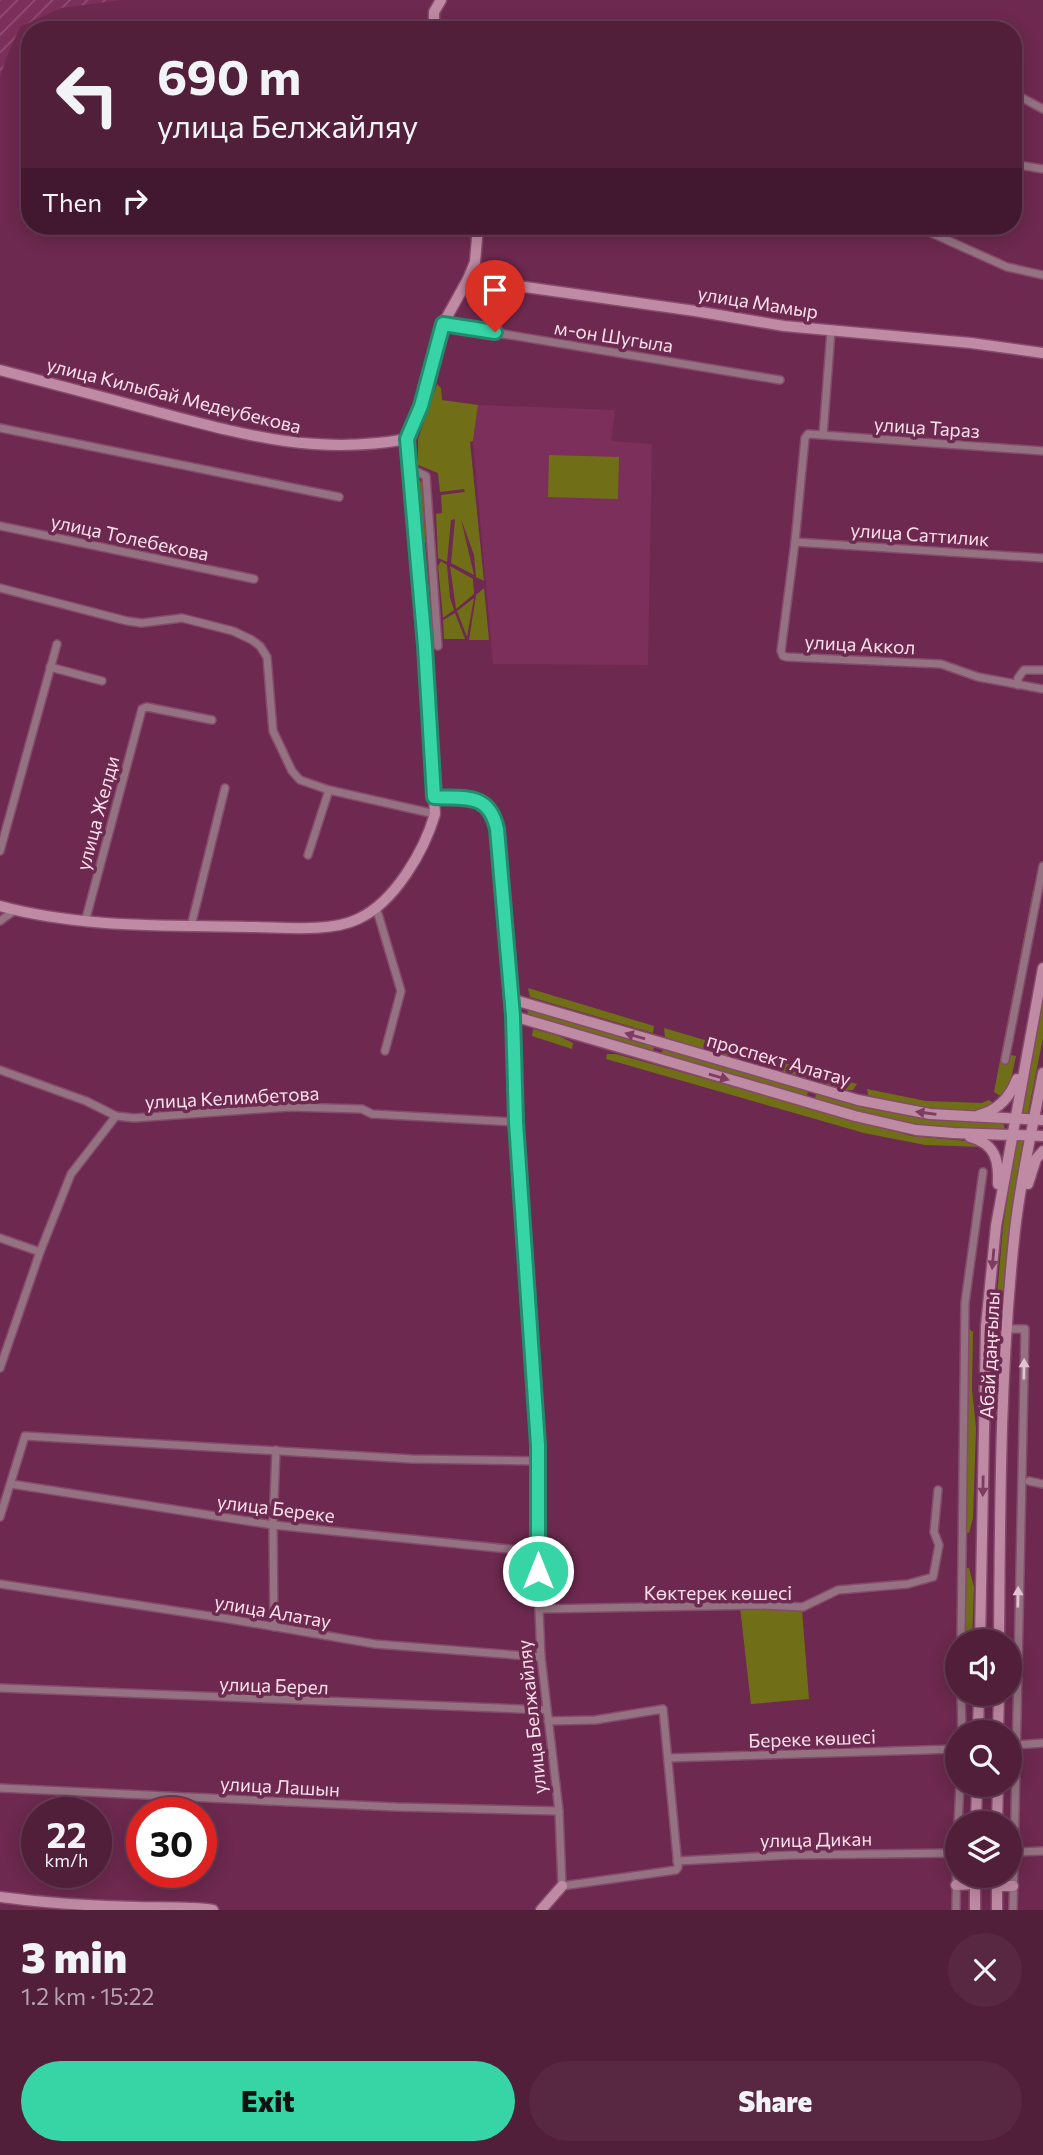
<!DOCTYPE html>
<meta charset="utf-8">
<style>
:root{--surface:#521f3b;--page:#582742;--text:#f1f3f6;--muted:#b5a2af;--line:#683d55;--accent:#37d4a6}
body{margin:0;font-family:Commissioner,sans-serif;background:var(--page);color:var(--text);height:100vh;display:flex;flex-direction:column;font-size:26px;white-space:nowrap}
*{box-sizing:border-box;margin:0}
p{font-size:23px;color:var(--muted)}
.icon{flex:none;width:38px;height:38px;fill:none;stroke:currentColor;stroke-width:2;stroke-linecap:round;stroke-linejoin:round}
.map{position:relative;height:1910px;overflow:hidden}
.side{display:flex;flex-direction:column;background:var(--surface);flex:1}
.side>*{flex:none}
.hud{position:absolute;left:21px;top:21px;width:1001px;height:214px;border-radius:28px;box-shadow:0 4px 18px #0003,0 0 0 2px var(--line);background:#521f3b;color:var(--text);overflow:hidden}
.fabs{position:absolute;left:945px;top:1629px;display:grid;gap:14px}
.fabs a{display:grid;place-items:center;width:77px;height:77px;border-radius:50%;background:var(--surface);box-shadow:0 4px 18px #0003,0 0 0 2px var(--line);font-size:35px}
.speed{position:absolute;left:21px;top:1797px;display:flex;gap:14px;font-size:35px;font-weight:700;text-align:center}
.speed>*{display:grid;place-content:center;width:91px;height:91px;border-radius:50%;background:var(--surface);box-shadow:0 4px 18px #0003,0 0 0 2px var(--line);line-height:1}
.speed small{font-size:18px;font-weight:400}
.speed .limit{border:10px solid #d22;background:#fff;color:#111}
.pin{position:absolute;display:grid;place-items:center;width:60px;height:60px;color:#fff;margin:-72px -30px;border-radius:50% 50% 50% 0;rotate:-45deg;box-shadow:0 0 7px #0007}
.pin .icon{rotate:45deg}
.me{position:absolute;width:77px;margin:-38px;rotate:0deg;stroke-linejoin:round;filter:drop-shadow(0 0 5px #0008)}
.turn{display:flex;align-items:center;gap:24px;height:147px;padding:0 21px;font-size:32px}
.turn .icon{width:91px;height:91px;stroke-width:2.5}
.turn b{display:block;font-size:49px;line-height:60px}
.then{display:flex;align-items:center;height:66px;padding:0 21px;background:#0003;gap:14px;font-size:26px}
.round{display:grid;place-items:center;flex:none;width:74px;height:74px;border-radius:37px;background:var(--page)}
.summary{display:flex;align-items:center;justify-content:space-between;height:119px;padding:0 21px}
h1{font-size:42px;font-weight:800;line-height:52px}
.cta{display:flex;gap:14px;margin-top:auto;padding:14px 21px}
.cta a{flex:1;height:80px;border-radius:42px;background:var(--accent);color:#111;font-size:28px;font-weight:800;line-height:80px;text-align:center}
.cta a+a{background:var(--page);color:var(--text)}
.map>svg:first-child{display:block}
</style>
<div class="map">
<svg width="1043" height="1910" viewBox="0 0 1043 1910">
<defs>
<pattern id="industrial-furrows" width="10" height="10" patternUnits="userSpaceOnUse" patternTransform="scale(1.75)"><rect width="10" height="10" fill="#7c2f5a"/><path d="M-1 1l2-2M0 10L10 0M9 11l2-2" fill="none" stroke="#904d72"/></pattern>
</defs>
<rect width="100%" height="100%" fill="#6d294f"/>
<path fill="#7c2f5a" d="M478 405 615 410 611 441 652 444 648 665 493 664 473 441Z"/>
<path fill="url(#industrial-furrows)" d="M0 0H121L61 8 20 27 6 58 0 79Z"/>
<g fill="#706f18">
<path d="M437 384 441 388 442 400 478 405 473 441 470 442 484 581 476 577 474 555 461 519 474 575 451 563 455 519 451 520 447 562 438 558 436 514 442 513 441 495 465 492 464 489 440 492 438 473 418 465V439Z"/>
<path d="M549 455 619 457 618 499 548 497Z"/>
<path d="M417 477 422 483 426 543 421 544 422 523Z"/>
<path d="M441 561 447 565 450 598 454 610 443 618 438 566Z"/>
<path d="M450 566 473 579 474 594 456 609Z"/>
<path d="M427 570 432 635 429 640 423 571Z"/>
<path d="M484 588 489 640H469L476 595Z"/>
<path d="M474 598 467 637 457 611Z"/>
<path d="M455 613 465 639H444L443 620Z"/>
<path d="M1033 890H1036L1003 1060 1009 1061 1011 1055 1016 1056 1009 1088 1002 1097 994 1092Z"/>
<path d="M528 988 654 1026 653 1033 530 997Z"/>
<path d="M1043 1002V1038L1028 1113 1023 1115 1022 1112Z"/>
<path d="M527 1007 652 1045 654 1047 653 1052 649 1053 528 1016Z"/>
<path d="M664 1028 742 1051V1055L726 1058 672 1040 665 1037Z"/>
<path d="M533 1029 559 1036 573 1043 572 1049 532 1036Z"/>
<path d="M664 1049 806 1089 808 1091 807 1096 804 1097 662 1056 660 1054Z"/>
<path d="M607 1054H616L911 1136 967 1141 983 1147 925 1145 864 1133 606 1059Z"/>
<path d="M775 1060 810 1071 809 1075 805 1078 775 1069Z"/>
<path d="M821 1074 857 1084 853 1090H842L822 1083Z"/>
<path d="M867 1089 926 1101 982 1103 989 1100 993 1103C990 1105 987 1108 983 1109 963 1116 889 1102 868 1095Z"/>
<path d="M816 1093 919 1117 1003 1122 1005 1129 1002 1131 917 1125 856 1112 815 1100Z"/>
<path d="M1019 1139 1023 1141 1009 1228 997 1365 991 1364 1003 1227 1016 1141Z"/>
<path d="M969 1329 973 1332 972 1389 976 1428 973 1518 969 1533 965 1532V1504Z"/>
<path d="M965 1568H969L974 1587 972 1641 964 1642Z"/>
<path d="M740 1607 802 1610 809 1699 751 1704Z"/>
</g>
<g fill="none" stroke-linecap="round" stroke-linejoin="round">
<g stroke="#864a6b" stroke-width="10">
<g id="street">
<path d="M912 25V30"/>
<path d="M1013 93 1043 109"/>
<path d="M1013 164 1043 169"/>
<path d="M916 226 1007 267 1043 275"/>
<path d="M443 324 780 380"/>
<path d="M0 428 339 497"/>
<path d="M823 435 831 331"/>
<path d="M1043 451 808 434 805 438 795 542 781 651 783 656 787 657 941 664 978 677 1043 689"/>
<path d="M409 468 426 476 438 646"/>
<path d="M0 526 254 579"/>
<path d="M795 542 1043 558"/>
<path d="M0 588 127 621 142 623 182 618 233 631 252 640 260 646 267 657 273 731 292 771 300 780 329 790 435 814"/>
<path d="M50 667 102 681"/>
<path d="M1018 685V678L1024 670H1043"/>
<path d="M0 851 57 644"/>
<path d="M308 855 329 790"/>
<path d="M376 907 401 991 385 1051"/>
<path d="M0 921 15 910"/>
<path d="M85 922 142 709 147 707 212 720"/>
<path d="M191 926 225 788"/>
<path d="M513 1016 516 1122 539 1461V1609L541 1657 559 1811 562 1886 676 1870 678 1867 663 1709 595 1720 548 1721"/>
<path d="M1005 1060 1043 866"/>
<path d="M0 1070 86 1101 116 1116 134 1118 289 1107 362 1109 372 1114 516 1122"/>
<path d="M0 1238 40 1252"/>
<path d="M1007 1329H1025L1013 1910"/>
<path d="M0 1368 40 1252 71 1174 116 1116"/>
<path d="M1029 1481 1043 1484"/>
<path d="M11 1484 273 1525 538 1552"/>
<path d="M0 1517 25 1436 412 1459 539 1461"/>
<path d="M0 1584 229 1619 375 1644 541 1657"/>
<path d="M539 1609 761 1605 803 1607 838 1590 908 1584 933 1577 939 1545 934 1532 938 1490"/>
<path d="M274 1627 273 1525 276 1450"/>
<path d="M961 1642 965 1303 983 1172"/>
<path d="M0 1688 547 1710"/>
<path d="M961 1694 962 1732"/>
<path d="M1016 1745 1043 1743"/>
<path d="M668 1758 957 1749"/>
<path d="M0 1788 396 1807 559 1811"/>
<path d="M958 1824 960 1785"/>
<path d="M1014 1852 1043 1851"/>
<path d="M677 1861 790 1855 956 1853"/>
<path d="M956 1910 957 1833"/>
</g>
</g>
<g stroke="#864a6b" stroke-width="13">
<g id="secondary">
<path d="M434 30V12L441 0"/>
<path d="M468 279 695 311 784 326 971 343 1043 353"/>
<path d="M0 370C50 383 100 396 150 410 241 434 313 456 407 439"/>
<path d="M434 797C465 799 489 793 497 829L513 1016 855 1116 916 1130 953 1133 1043 1136"/>
<path d="M0 906C81 928 165 925 248 927 280 927 329 933 358 919 395 902 424 851 435 814L425 646 407 439 421 406 443 324 468 279 475 262 478 226"/>
<path d="M511 999 858 1100 930 1114 1043 1120"/>
<path d="M979 1115C999 1110 1010 1097 1017 1079"/>
<path d="M970 1137C996 1144 999 1161 998 1184"/>
<path d="M1028 1184 1036 1159 1043 1151"/>
<path d="M980 1642 986 1326 996 1226 1043 968"/>
<path d="M999 1642C1000 1505 1000 1367 1015 1230 1021 1177 1033 1125 1043 1073"/>
<path d="M978 1732 979 1694"/>
<path d="M998 1732 999 1694"/>
<path d="M976 1824 977 1785"/>
<path d="M997 1824 998 1785"/>
<path d="M956 1885 975 1884"/>
<path d="M997 1886H1013"/>
<path d="M0 1897C45 1903 91 1906 137 1907 163 1908 187 1906 213 1910"/>
<path d="M541 1910 562 1886"/>
<path d="M975 1910V1876"/>
<path d="M997 1910V1876"/>
</g>
</g>
<use href="#street" stroke="#947282" stroke-width="7"/>
<use href="#secondary" stroke="#bf8aa4" stroke-width="10"/>
</g>
<defs><path id="oneway-solid" d="M-6-.8H1V-3.2L6.5 0L1 3.2V.8H-6Z" transform="scale(1.75)"/></defs>
<g fill="#7d3c60">
<use href="#oneway-solid" transform="translate(635 1036) rotate(-164)"/>
<use href="#oneway-solid" transform="translate(719 1077) rotate(16)"/>
<use href="#oneway-solid" transform="translate(926 1113) rotate(-172)"/>
<use href="#oneway-solid" transform="translate(993 1259) rotate(95)"/>
<use href="#oneway-solid" transform="translate(983 1486) rotate(91)"/>
</g>
<g fill="#e0c4d1">
<use href="#oneway-solid" transform="translate(1024 1369) rotate(-89)"/>
<use href="#oneway-solid" transform="translate(1018 1597) rotate(-89)"/>
</g>
<g fill="none" stroke-linecap="round" stroke-linejoin="round">
<g stroke="#248a6c" stroke-width="18">
<path id="route" d="M495 332 443 324 421 406 407 439 425 646 434 797C465 799 489 792 497 829L513 1016 516 1122 538 1445V1571"/>
</g>
<use href="#route" stroke="#37d4a6" stroke-width="12"/>
</g>
<g text-anchor="middle" dominant-baseline="central" stroke-width="7" stroke-linejoin="round" paint-order="stroke">
<g font-size="19" fill="#fae0eb" stroke="#6d294f">
<text transform="translate(758 302) rotate(9)">улица Мамыр</text>
<text transform="translate(614 336) rotate(9)">м-он Шугыла</text>
<text transform="translate(174 395) rotate(14)">улица Килыбай Медеубекова</text>
<text transform="translate(927 427) rotate(4)">улица Тараз</text>
<text transform="translate(920 534) rotate(4)">улица Саттилик</text>
<text transform="translate(130 537) rotate(12)">улица Толебекова</text>
<text transform="translate(860 644) rotate(3)">улица Аккол</text>
<text transform="translate(97 813) rotate(-75)">улица Желди</text>
<text transform="translate(779 1059) rotate(16)">проспект Алатау</text>
<text transform="translate(232 1097) rotate(-3)">улица Келимбетова</text>
<text transform="translate(989 1355) rotate(-87)">Абай даңғылы</text>
<text transform="translate(276 1508) rotate(7)">улица Береке</text>
<text x="718" y="1592">Көктерек көшесі</text>
<text transform="translate(273 1611) rotate(10)">улица Алатау</text>
<text transform="translate(274 1685) rotate(2)">улица Берел</text>
<text transform="translate(531 1717) rotate(-96)">улица Белжайляу</text>
<text transform="translate(812 1738) rotate(-2)">Береке көшесі</text>
<text transform="translate(280 1786) rotate(3)">улица Лашын</text>
<text transform="translate(816 1839) rotate(-1)">улица Дикан</text>
</g>
</g>
</svg>
<div class="fabs">
<a><svg class="icon" aria-label="sound" viewBox="0 0 24 24"><path d="M4 9h4l5-4v14l-5-4H4zM17 9q2 3 0 6"/></svg></a>
<a><svg class="icon" aria-label="search" viewBox="0 0 24 24"><circle cx="10" cy="10" r="6"/><path d="M15 15l6 6"/></svg></a>
<a><svg class="icon" aria-label="layers" viewBox="0 0 24 24"><path d="M12 4l9 5-9 5-9-5zM3 14l9 5 9-5"/></svg></a>
</div>
<div class="speed"><div>22<small>km/h</small></div><div class="limit">30</div></div>
<div class="pin" style="left:495px;top:332px;background:#d93025"><svg class="icon" aria-label="arrive" viewBox="0 0 24 24"><path d="M6 21V4h12l-3 4 3 4H6"/></svg></div>
<svg class="me" style="left:538px;top:1571px" viewBox="-20 -20 40 40"><circle r="17" fill="#37d4a6" stroke="#fff" stroke-width="3"/><path d="M0-11L8 9 0 5-8 9z" fill="#fff"/></svg>
<div class="hud">
<div class="turn"><svg class="icon" aria-label="left" viewBox="0 0 24 24"><path d="M17 20v-9H6M10 6l-5 5 5 5"/></svg><div><b>690 m</b>улица Белжайляу</div></div>
<div class="then">Then<svg class="icon" aria-label="right" viewBox="0 0 24 24"><path d="M7 20v-9h11M14 6l5 5-5 5"/></svg></div>
</div>
</div>
<section class="side">
<div class="summary"><div><h1>3 min</h1><p>1.2 km · 15:22</p></div><a class="round"><svg class="icon" aria-label="close" viewBox="0 0 24 24"><path d="M6 6l12 12M18 6L6 18"/></svg></a></div>
<div class="cta"><a>Exit</a><a>Share</a></div>
</section>
